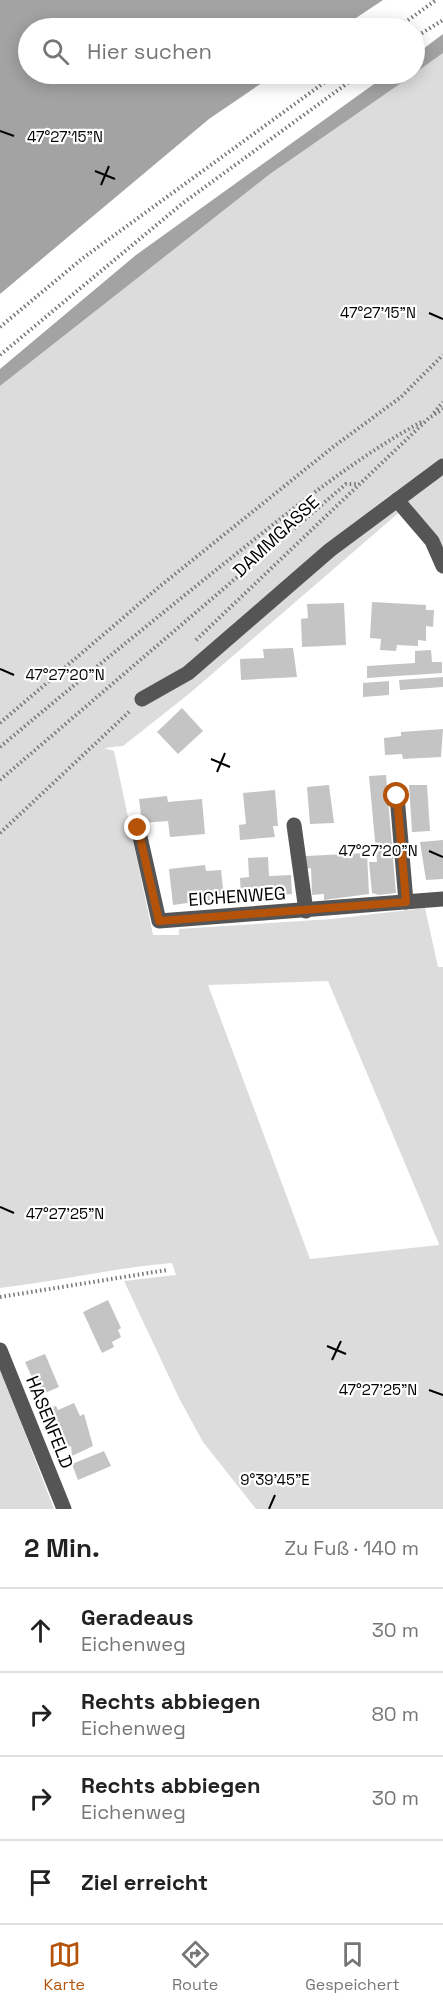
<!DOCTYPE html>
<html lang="de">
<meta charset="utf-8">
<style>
:root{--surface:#fff;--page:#f2f2f2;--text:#222;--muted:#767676;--line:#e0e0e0;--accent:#b45309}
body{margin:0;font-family:"Space Grotesk",sans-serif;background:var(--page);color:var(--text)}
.stop{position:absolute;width:18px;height:18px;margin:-14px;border:4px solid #b45309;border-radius:50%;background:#fff}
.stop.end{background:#b45309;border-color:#fff;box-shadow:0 2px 6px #0008}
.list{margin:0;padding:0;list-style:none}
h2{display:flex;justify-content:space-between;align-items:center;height:78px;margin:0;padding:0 24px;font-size:26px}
h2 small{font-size:20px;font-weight:400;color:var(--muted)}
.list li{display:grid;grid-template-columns:39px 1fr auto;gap:18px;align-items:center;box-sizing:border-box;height:84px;padding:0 24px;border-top:2px solid var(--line)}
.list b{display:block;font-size:22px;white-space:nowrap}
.list p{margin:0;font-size:20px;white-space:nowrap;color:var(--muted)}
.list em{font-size:20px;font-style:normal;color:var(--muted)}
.icon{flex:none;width:33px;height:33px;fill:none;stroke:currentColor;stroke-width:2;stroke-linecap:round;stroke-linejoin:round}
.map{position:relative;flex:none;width:443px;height:1509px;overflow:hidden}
.search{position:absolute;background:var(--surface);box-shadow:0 3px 15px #0003;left:18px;right:18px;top:18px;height:66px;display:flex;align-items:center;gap:15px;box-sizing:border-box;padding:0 21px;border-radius:33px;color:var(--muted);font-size:22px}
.sheet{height:414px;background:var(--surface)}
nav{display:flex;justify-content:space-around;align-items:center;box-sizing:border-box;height:84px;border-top:2px solid var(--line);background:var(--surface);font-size:16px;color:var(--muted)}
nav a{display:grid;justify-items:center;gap:3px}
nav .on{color:var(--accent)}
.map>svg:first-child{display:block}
.green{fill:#dcdcdc;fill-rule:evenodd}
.water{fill:#a3a3a3}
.building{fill:#c4c4c4}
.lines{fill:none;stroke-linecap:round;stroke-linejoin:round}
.path{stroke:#777;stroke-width:4;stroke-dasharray:1.5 3;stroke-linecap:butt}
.minor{stroke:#555;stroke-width:15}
.route{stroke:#b45309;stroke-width:8}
.ticks{fill:none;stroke:#000;stroke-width:2}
.labels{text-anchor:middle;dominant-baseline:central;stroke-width:4.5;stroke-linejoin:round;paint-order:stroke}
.street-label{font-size:18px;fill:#000;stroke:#fff}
.ticks-label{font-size:15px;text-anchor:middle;fill:#000;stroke:#fff;stroke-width:4.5;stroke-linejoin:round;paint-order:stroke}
</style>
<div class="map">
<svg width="443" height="1509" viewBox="0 0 443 1509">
<rect width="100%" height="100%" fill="#fff"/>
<g class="green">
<path d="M443,53V556L410,503L190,693L123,746L104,748L114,751L153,935H179V929L332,919L425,908L438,967H443V1509H256L203,1442L180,1400L124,1281L176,1275L172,1263C114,1268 58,1281 0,1288V386L270,174ZM328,981L439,1244V1245L310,1259L208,985Z"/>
<path d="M0,1368L54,1509H0Z"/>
</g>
<g class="water">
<path d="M0,0H383L341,28H28V74H275L209,119L0,294Z"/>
<path d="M443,34V53L415,73V55Z"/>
<path d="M388,74H414L270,174L0,386V369L136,255Z"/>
</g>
<g class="building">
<path d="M372,602L426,605V610H434L433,627L426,626V641L418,640V646L397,645L396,651L380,650L381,639L370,638Z"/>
<path d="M344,603L346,645L302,647L301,619L308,618L307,604Z"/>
<path d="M293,648L297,677L241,680L240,659L264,658L263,649Z"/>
<path d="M431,650L432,662H442V673L367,678V666L415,663V651Z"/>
<path d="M443,677V687L400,690L399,680Z"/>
<path d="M389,681V695L363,697V683Z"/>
<path d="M182,708L203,731L178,754L157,732Z"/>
<path d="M443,729L441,757L403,759L402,754L385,755L384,738L401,736V732Z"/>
<path d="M386,775L396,893L379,895L372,893L369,862H377L369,776Z"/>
<path d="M329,785L334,823L310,824L307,787Z"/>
<path d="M409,785H427L430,831L412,832Z"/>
<path d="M275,790L278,826H273L275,837L240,840L239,825L246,824L243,793Z"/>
<path d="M167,796L168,802L202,799L205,834L170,837L168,821L142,823L139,799Z"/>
<path d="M443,840V879L426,880L420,842Z"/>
<path d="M367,853L369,894L324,900V894L312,895L311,868L306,869V856Z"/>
<path d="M268,857L269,876L291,875L292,894L241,897L240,878L249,877L248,858Z"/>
<path d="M205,865L206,871L221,870L224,898L173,905L169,869Z"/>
<path d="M108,1300L121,1328L118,1330L121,1337L112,1342L114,1347L102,1353L83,1312Z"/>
<path d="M45,1354L59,1387L40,1395L25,1362Z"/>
<path d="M74,1403L80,1416L84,1414L93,1446L72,1456L71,1446L64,1449L47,1409L56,1406L58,1410Z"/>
<path d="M104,1451L111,1466L78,1480L72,1464Z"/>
</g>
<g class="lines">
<g class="path">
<path d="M397,28L436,0"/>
<path d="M414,38L443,20"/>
<path d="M0,327L83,258L336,74"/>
<path d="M0,355L183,203L360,74"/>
<path d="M434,413L443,402"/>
<path d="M196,640L429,418L443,409"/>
<path d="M0,723L159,587L333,447L401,397L443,355"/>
<path d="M0,747C75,684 150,623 226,562C289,512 353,459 423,421"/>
<path d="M0,780L346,484H359"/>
<path d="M0,833L130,711"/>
<path d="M0,1297L167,1270"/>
</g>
<g class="minor">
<path d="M397,500L432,541L443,566"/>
<path d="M142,699L188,673L330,550L443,466"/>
<path d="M397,796L406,902"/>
<path d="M294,825L306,911"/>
<path d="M138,828L159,921L443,899"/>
<path d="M0,1350L64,1509"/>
</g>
</g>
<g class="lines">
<path class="route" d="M138,828L159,921L406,902L397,796"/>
</g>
<path class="ticks" d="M0,131L14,136M95,171L115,179M101,185L109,166M429,313L443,319M0,669L14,675M211,759L230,767M217,772L225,753M429,851L443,857M0,1207L14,1213M327,1346L346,1354M332,1360L341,1341M429,1390L443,1395M269,1509L275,1495"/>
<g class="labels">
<g class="street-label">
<text transform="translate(276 536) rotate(-43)">DAMMGASSE</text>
<text transform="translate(237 896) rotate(-4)">EICHENWEG</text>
<text transform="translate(50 1422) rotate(68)">HASENFELD</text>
</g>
</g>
<g class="ticks-label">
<text x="65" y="142">47°27'15"N</text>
<text x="378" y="318">47°27'15"N</text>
<text x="65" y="680">47°27'20"N</text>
<text x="378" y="856">47°27'20"N</text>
<text x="65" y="1219">47°27'25"N</text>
<text x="378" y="1395">47°27'25"N</text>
<text x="275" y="1485">9°39'45"E</text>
</g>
</svg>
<div class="stop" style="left:397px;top:796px"></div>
<div class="stop end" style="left:138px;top:828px"></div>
<div class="search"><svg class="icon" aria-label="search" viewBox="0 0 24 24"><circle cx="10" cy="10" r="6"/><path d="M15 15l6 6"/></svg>Hier suchen</div>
</div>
<section class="sheet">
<h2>2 Min.<small>Zu Fuß · 140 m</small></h2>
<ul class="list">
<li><svg class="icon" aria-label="ahead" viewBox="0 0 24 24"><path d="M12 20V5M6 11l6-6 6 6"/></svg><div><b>Geradeaus</b><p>Eichenweg</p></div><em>30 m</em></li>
<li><svg class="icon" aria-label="right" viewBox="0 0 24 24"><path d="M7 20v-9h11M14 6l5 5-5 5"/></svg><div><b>Rechts abbiegen</b><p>Eichenweg</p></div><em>80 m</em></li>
<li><svg class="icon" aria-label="right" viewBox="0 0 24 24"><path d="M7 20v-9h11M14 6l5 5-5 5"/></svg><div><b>Rechts abbiegen</b><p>Eichenweg</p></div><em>30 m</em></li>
<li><svg class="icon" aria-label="arrive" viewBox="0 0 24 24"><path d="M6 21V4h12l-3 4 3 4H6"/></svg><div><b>Ziel erreicht</b></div></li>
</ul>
</section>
<nav>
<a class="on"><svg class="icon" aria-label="map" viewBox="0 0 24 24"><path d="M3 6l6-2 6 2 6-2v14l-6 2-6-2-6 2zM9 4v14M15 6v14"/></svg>Karte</a>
<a><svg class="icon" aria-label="directions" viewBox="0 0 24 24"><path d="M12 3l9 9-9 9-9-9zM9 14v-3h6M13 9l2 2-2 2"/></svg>Route</a>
<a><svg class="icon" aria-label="saved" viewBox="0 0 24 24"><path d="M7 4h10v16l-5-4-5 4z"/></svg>Gespeichert</a>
</nav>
